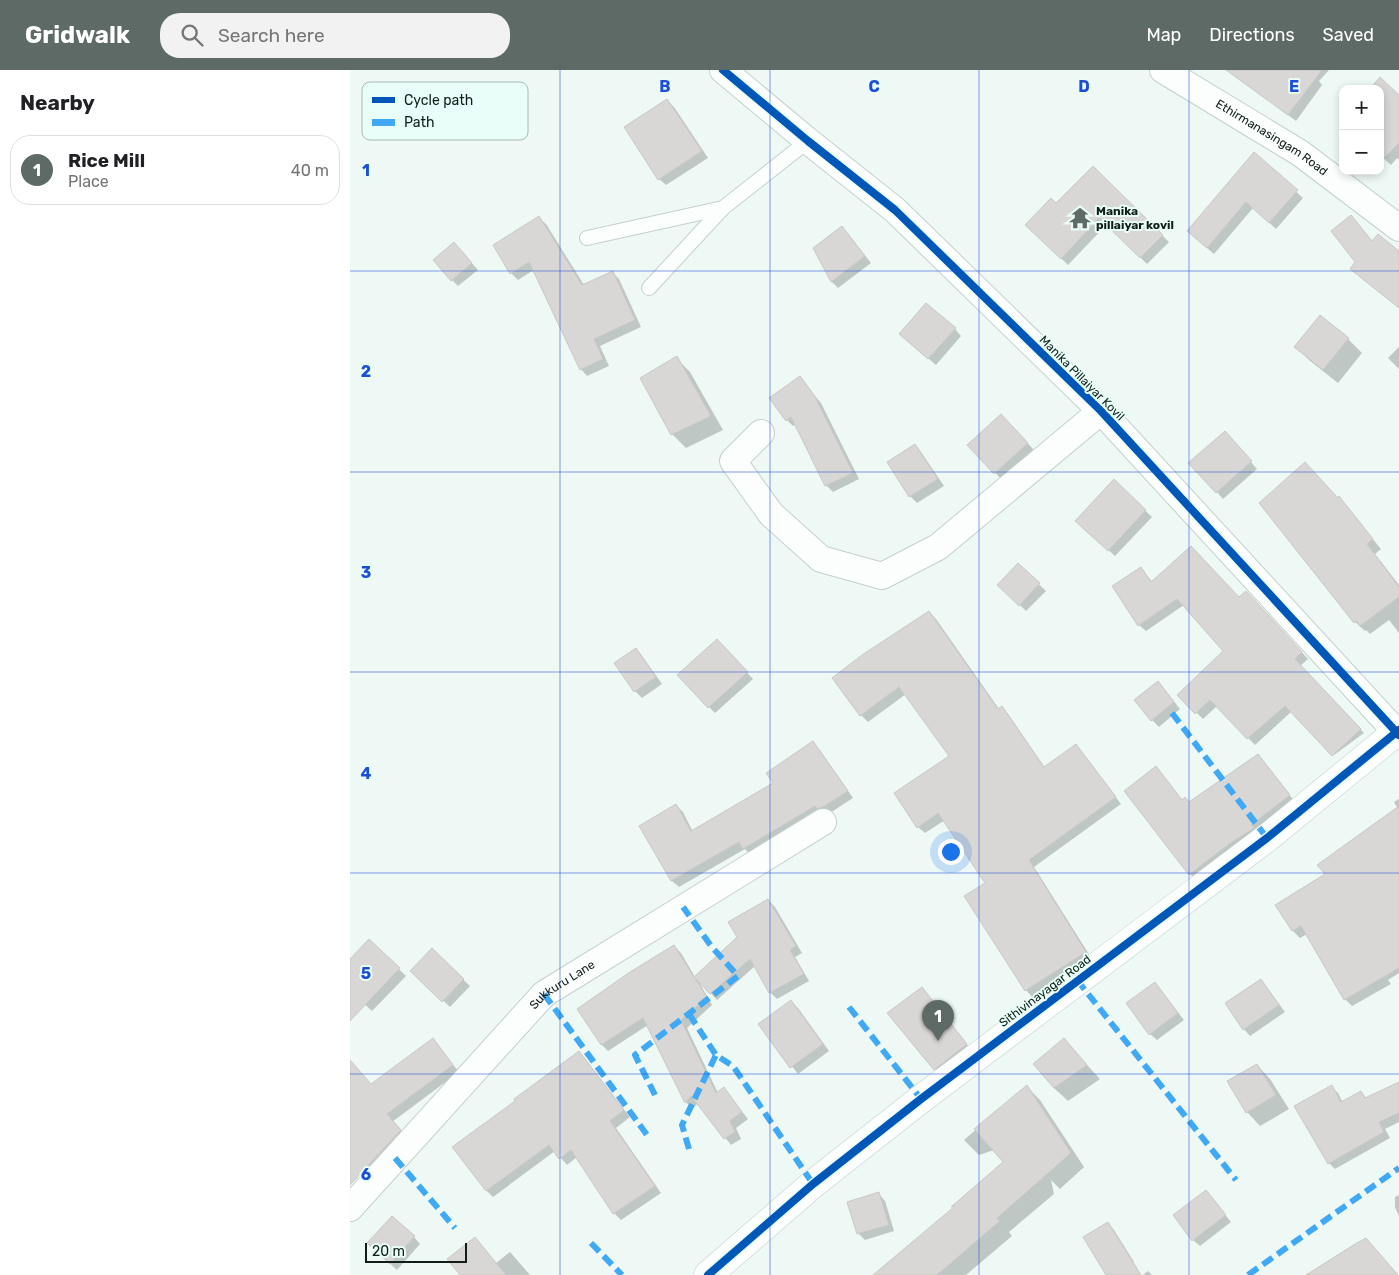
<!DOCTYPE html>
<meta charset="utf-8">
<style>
:root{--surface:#fff;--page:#f2f2f2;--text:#202124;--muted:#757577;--line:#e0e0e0;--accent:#5e6a66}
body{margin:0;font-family:Rubik,sans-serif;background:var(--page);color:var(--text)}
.controls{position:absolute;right:15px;top:15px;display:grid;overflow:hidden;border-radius:10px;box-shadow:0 2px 8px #0003}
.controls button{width:45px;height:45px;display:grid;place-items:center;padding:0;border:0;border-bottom:1px solid var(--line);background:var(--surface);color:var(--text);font:25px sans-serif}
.scale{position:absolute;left:15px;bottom:12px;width:102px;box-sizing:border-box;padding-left:5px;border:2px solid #101d19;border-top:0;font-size:14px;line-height:18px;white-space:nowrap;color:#101d19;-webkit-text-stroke:4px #e9fef8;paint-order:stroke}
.you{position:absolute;left:600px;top:781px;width:18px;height:18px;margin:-12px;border:4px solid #fff;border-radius:50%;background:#1a73e8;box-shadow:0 0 0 8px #1a73e833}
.badge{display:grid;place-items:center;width:32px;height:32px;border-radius:50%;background:var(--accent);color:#fff;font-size:16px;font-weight:700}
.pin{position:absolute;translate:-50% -41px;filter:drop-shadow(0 1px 2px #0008)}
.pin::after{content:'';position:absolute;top:26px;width:18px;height:15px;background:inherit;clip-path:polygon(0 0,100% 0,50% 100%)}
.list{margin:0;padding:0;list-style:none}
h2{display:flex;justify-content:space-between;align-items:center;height:65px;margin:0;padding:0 20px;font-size:21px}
h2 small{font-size:16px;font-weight:400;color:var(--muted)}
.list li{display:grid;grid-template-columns:32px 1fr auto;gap:15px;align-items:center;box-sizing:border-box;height:70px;margin:0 10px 10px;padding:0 10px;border:1px solid var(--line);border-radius:20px}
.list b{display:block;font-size:19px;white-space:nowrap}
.list p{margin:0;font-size:16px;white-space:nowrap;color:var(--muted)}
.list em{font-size:16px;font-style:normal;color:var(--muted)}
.icon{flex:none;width:28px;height:28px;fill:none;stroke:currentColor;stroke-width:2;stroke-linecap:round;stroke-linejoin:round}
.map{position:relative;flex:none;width:1049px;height:1205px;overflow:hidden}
header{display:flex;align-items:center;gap:30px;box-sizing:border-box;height:70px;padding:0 25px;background:var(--accent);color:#fff}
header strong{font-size:24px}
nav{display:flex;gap:28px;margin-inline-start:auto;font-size:18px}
.search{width:350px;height:45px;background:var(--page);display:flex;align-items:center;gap:12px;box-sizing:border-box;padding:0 18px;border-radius:20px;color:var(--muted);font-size:19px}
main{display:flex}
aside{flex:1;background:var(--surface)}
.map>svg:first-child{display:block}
.shadow{fill:#0003}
.building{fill:#d9d7d5;stroke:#c9c8c5}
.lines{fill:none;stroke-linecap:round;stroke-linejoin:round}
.lane-casing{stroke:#c5d0cd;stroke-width:16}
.street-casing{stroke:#c5d0cd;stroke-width:28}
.secondary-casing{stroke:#c5d0cd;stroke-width:29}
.lane{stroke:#fcfefe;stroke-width:14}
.street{stroke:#fcfefe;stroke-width:26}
.secondary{stroke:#fcfefe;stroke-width:28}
.quiet{stroke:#3fa9f5;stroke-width:6;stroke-dasharray:12 6;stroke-linecap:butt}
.cycleway-casing{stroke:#e9fef8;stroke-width:11}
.cycleway{stroke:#0057b8;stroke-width:8}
.grid{fill:none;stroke:#1d4ed8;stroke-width:1;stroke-opacity:0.55}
.labels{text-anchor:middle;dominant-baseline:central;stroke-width:4;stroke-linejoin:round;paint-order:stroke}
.street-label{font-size:12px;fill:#101d19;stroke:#e9fef8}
.poi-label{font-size:12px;font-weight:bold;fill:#101d19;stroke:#e9fef8;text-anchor:start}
.key{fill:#e9fef8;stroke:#a8bab5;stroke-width:1}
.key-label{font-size:14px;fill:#101d19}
.grid-label{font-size:16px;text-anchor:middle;font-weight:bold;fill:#1d4ed8;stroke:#e9fef8;stroke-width:4;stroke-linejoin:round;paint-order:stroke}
</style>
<header>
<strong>Gridwalk</strong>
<div class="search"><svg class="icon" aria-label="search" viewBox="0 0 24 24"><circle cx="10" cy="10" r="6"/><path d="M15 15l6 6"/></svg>Search here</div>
<nav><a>Map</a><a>Directions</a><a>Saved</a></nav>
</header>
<main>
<aside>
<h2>Nearby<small></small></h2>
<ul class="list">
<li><span class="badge">1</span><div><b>Rice Mill</b><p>Place</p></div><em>40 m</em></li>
</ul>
</aside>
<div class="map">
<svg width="1049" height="1205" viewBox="0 0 1049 1205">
<rect width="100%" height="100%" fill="#eef9f6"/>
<g class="shadow">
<path d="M878,0H979L969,11L972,15L946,51Z"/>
<path d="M1030,9L1049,27V90L1047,88L1041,95L1030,85Z"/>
<path d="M317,31L324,37L358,88L316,115L309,109Z"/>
<path d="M904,84L953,128L926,159L903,138L864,184L845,168Z"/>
<path d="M743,98L819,172L797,194L757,154L718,195L677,155L706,135Z"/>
<path d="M189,148L196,154L234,215L262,202L269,209L291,257L250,276L259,296L237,306L231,299L184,200L168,210L161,203Z"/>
<path d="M498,164L521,193L488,218L482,212L465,178Z"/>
<path d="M111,181L128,200L108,216L102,210Z"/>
<path d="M605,259L611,266L586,295L557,270Z"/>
<path d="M998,269L1012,283L988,313L959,290L946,276Z"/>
<path d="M1049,277V299L1038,288Z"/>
<path d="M326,288L340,302L373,360L336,378L322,364Z"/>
<path d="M449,308L471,333L509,409L483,422L476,415L446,354L443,356L437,350Z"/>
<path d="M658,352L684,380L652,410L619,375Z"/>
<path d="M881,369L907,399L873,429L867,422Z"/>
<path d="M565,375L571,382L594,416L567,433L560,426L538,392Z"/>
<path d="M764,411L802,447L765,486L734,458Z"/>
<path d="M989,428L1031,479L1025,484L1049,515V563L1039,550L1020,564L1016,560L1015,561L1005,552L911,433Z"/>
<path d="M668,495L696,521L676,541L649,515Z"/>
<path d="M791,498L803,513L890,529H903L958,589L950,596L1014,663L984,685L942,641L905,675L867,636L853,649L829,625L875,581L834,535L796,561L789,555Z"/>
<path d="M579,542L586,549L649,639L652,638L658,644L695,698L726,676L771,734L684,797L742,889L682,927L676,920L637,813L595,750L575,763L568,757L601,686L556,624L518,652L511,645Z"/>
<path d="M367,571L403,609L365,643L359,637Z"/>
<path d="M286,579L292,586L312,614L292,628L285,621L265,593Z"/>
<path d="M814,619L830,639L809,657L802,650Z"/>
<path d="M463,673L469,679L503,728L480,743L401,785L395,779L329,817L322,811L291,757L326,735L333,742L343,762L425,713Z"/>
<path d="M914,692L945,732L846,811L840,804L812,705L833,731L839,733Z"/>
<path d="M1049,729V903L1038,910L1041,914L1002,936L995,929L957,864L950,868L943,861L927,836L976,805L1048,739L1044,732Z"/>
<path d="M418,830L425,837L452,883L445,887L459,911L427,929L420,922L405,896L367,930L350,912H349L362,935L337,958L368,1023L374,1019L398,1049L386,1058L391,1069L381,1075L348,1033L342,1039L336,1032L298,955L258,981L252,975L229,940L324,876L331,883L345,907L388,867Z"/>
<path d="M19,871L56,906L22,941L0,921V890Z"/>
<path d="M82,880L120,916L100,937L62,901Z"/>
<path d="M911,910L935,942L900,966L894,959Z"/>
<path d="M805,913L834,950L807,970L800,964Z"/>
<path d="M572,919L623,982L592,1005L585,999Z"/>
<path d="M441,932L448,938L479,981L448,1004L410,955Z"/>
<path d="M714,970L750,1009L718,1031L704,1018Z"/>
<path d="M89,977L109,1002L42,1052L56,1066L18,1109L0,1090V991L21,1015Z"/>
<path d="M228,982L280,1047L266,1058L311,1123L271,1150L264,1143L227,1087L217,1095L205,1081L143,1127L136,1120L167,1031Z"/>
<path d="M907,995L920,1009L939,1039L910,1056L897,1042Z"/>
<path d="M1049,1013V1052L1035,1059L1040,1068L985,1099L979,1093L981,1017L988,1023L993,1033L1011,1022L1017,1029Z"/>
<path d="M676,1016L690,1030L734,1097L710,1119L701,1110L704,1124L659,1162L662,1166L616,1205H529L604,1138L603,1137L655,1092L644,1080L629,1085L614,1070Z"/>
<path d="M856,1121L881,1152L850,1176L843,1170Z"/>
<path d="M529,1124L535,1131L544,1161L515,1170L508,1163Z"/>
<path d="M1049,1125V1146L1045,1137V1127Z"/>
<path d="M758,1153L764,1160L784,1192L764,1205H760Z"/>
<path d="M64,1167L70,1174L47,1200L25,1180Z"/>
<path d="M160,1182L180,1205H112L146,1193Z"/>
<path d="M798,1201L802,1205H793Z"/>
</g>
<g class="building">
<path d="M876,0H972L938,45Z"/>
<path d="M1030,7L1049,25V73L1033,89L1030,86V19H1020Z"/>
<path d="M317,29L352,81L308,110L274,57Z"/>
<path d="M904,82L948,120L919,153L896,132L857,178L837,161Z"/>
<path d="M743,96L813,165L790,188L749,148L711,189L675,155L701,128L706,133Z"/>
<path d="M1001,145L1022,171L1028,164L1049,181V238L1000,199L1005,192L981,161Z"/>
<path d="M189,146L232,215L263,201L285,250L244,269L253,289L230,300L179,192L160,204L143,175Z"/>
<path d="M492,156L515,186L481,212L463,178Z"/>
<path d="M104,172L122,193L101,211L83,190Z"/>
<path d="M576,233L606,258L578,289L549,264Z"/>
<path d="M970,245L999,268L973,300L944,277Z"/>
<path d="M327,286L361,346L321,365L290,308Z"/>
<path d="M450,306L464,325L503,403L475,416L441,347L436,351L419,328Z"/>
<path d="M651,344L678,373L644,404L617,375Z"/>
<path d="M875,361L902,391L866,423L838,393Z"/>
<path d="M565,374L588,409L559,427L537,392Z"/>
<path d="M955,392L988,428L989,426L1023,469L1017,474L1049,517V527L1010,556L1006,551L1004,553L909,433Z"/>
<path d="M764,409L796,440L758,481L725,451Z"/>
<path d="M841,476L889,527L896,521L952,582L945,589L1011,659L982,686L935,636L897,669L860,630L845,644L827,625L873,581L827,529L788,556L762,516L791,497L801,512Z"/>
<path d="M668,493L690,513L669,536L647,515Z"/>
<path d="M579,541L648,639L652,636L694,697L726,674L766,727L679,790L736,882L675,921L614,826L635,813L588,743L567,758L544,723L599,686L549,617L510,646L482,608L512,585Z"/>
<path d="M367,569L398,602L358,638L327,605Z"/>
<path d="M286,578L306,607L284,622L264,593Z"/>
<path d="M808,611L824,632L801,651L784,630Z"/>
<path d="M463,671L498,721L473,737L467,739L465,736L393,779L389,772L321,811L289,756L326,734L341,761L423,713L416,703Z"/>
<path d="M908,684L940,725L901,755L904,758L879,774L839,805L774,721L806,696L832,730L835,727L839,732Z"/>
<path d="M1049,736V898L994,930L951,856L942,861L925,835L975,804L967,795Z"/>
<path d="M418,829L446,876L440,880L454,904L419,923L400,889L360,924L345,908L357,927L331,950L366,1023L374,1017L392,1042L380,1051L385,1062L374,1069L341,1026L335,1033L293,948L251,975L227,939L280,902L324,875L344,907L387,867L378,852Z"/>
<path d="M19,869L50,898L0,951V889Z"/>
<path d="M82,878L114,909L92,932L60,901Z"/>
<path d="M911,909L929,935L893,960L875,933Z"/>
<path d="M805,912L828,943L799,965L776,933Z"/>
<path d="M572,917L617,974L584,1000L537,943Z"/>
<path d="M441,930L473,974L440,998L408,954Z"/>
<path d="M83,968L103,995L37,1044L51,1060L0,1115V990L21,1014Z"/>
<path d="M714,968L737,995L704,1018L683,994Z"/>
<path d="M229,981L274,1040L260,1051L305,1116L263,1144L221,1080L209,1089L199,1075L136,1121L102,1077L165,1031L164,1029Z"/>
<path d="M907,994L926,1025L896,1043L877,1011Z"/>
<path d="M1049,1012V1043L1029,1052L1034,1062L978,1094L944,1036L982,1015L991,1032L1011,1021L1015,1028Z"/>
<path d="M677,1015L721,1083L647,1148L650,1151L587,1205H523L605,1136L601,1137L653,1092L624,1059Z"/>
<path d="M856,1120L876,1145L842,1171L823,1145Z"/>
<path d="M529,1122L539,1155L507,1164L497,1132Z"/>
<path d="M42,1146L65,1166L40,1194L17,1173Z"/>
<path d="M758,1152L791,1205H756L733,1167Z"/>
<path d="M125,1167L156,1205H110L97,1189Z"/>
<path d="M1016,1168L1048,1205H956L1005,1174Z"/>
</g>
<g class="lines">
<g class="lane-casing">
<g id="lane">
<path d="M237,168L373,138"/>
<path d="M299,218L373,138L458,71"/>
</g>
</g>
<g class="street-casing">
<g id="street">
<path d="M373,0L458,71L545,140L751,341L1049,665"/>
<path id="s1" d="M813,0L950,83L1049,158"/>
<path d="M411,363L383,391L421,444L471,489L532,506L588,477L751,341"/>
<path id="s2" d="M0,1138L194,924L473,752"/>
</g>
</g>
<g class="secondary-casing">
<path id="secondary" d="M358,1205L463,1114L571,1029L917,768L1049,660"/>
</g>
<use href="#lane" class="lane"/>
<use href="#street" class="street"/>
<use href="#secondary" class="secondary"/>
<g class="quiet">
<path d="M822,643L917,768"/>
<path d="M727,910L886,1110"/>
<path d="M194,924L300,1069"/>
<path d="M499,937L571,1029"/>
<path d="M339,944L366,985L383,996L463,1114"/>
<path d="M305,1025L285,985L388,906L361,876L333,837"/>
<path d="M339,1079L332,1055L366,985"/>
<path d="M45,1088L105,1158"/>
<path d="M241,1173L272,1205"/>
<path d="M898,1205L1049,1098"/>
</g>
<g class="cycleway-casing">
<g id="cycleway">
<path d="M373,0L458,71L545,140L751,341L1049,665"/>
<path d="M358,1205L463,1114L571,1029L917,768L1049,660"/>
</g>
</g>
<use href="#cycleway" class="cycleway"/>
</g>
<path class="grid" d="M210,0V1205M420,0V1205M629,0V1205M839,0V1205M0,201H1049M0,402H1049M0,602H1049M0,803H1049M0,1004H1049"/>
<defs>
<g id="temple-bare" transform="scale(1.725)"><path d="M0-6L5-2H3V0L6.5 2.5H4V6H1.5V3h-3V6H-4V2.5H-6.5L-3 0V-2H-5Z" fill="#5e6a66" stroke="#e9fef8" stroke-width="2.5" paint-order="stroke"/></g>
</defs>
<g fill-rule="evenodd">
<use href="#temple-bare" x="730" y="148"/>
</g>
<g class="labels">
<g class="street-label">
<text stroke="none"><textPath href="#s1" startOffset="128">Ethirmanasingam Road</textPath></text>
<text transform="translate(732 308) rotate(45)">Manika Pillaiyar Kovil</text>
<text stroke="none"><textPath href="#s2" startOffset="309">Sukkuru Lane</textPath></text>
<text transform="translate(695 921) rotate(-37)">Sithivinayagar Road</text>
</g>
<g class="poi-label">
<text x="746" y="141">Manika<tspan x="746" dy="14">pillaiyar kovil</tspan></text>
</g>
</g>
<rect x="12" y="12" width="166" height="58" rx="8" class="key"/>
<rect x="22" y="27" width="23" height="6" fill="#0057b8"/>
<rect x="22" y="49" width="23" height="7" fill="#3fa9f5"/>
<g class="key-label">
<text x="54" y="35">Cycle path</text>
<text x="54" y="57">Path</text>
</g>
<g class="grid-label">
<text x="315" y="22">B</text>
<text x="524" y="22">C</text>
<text x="734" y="22">D</text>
<text x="944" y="22">E</text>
<text x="16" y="106">1</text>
<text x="16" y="307">2</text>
<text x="16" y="508">3</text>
<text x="16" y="709">4</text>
<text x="16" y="909">5</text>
<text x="16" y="1110">6</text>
</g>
</svg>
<div class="controls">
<button>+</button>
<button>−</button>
</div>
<div class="scale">20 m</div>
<div class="you"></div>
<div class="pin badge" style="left:588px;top:971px">1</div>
</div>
</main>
